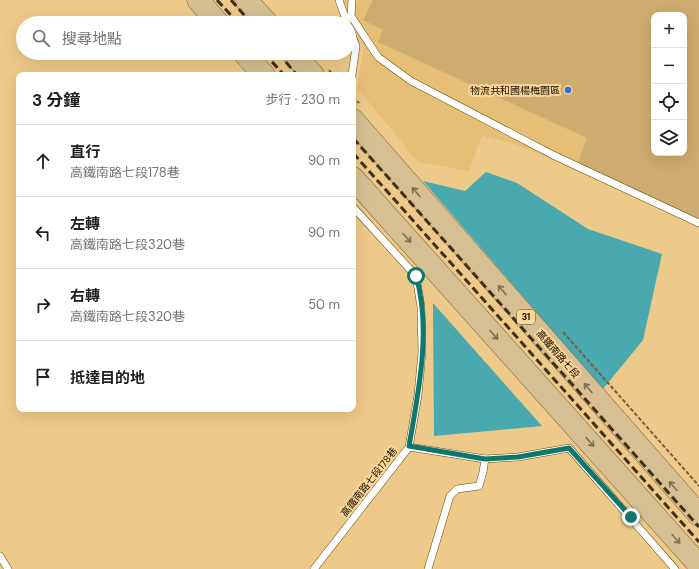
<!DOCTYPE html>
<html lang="zh-TW">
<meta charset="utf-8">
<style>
:root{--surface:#fff;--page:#f6f6f6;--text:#202124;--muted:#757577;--line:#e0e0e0}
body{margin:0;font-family:"DM Sans","Noto Sans TC",sans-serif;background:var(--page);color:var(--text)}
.controls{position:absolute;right:12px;top:12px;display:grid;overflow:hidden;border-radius:8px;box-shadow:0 4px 16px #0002}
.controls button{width:36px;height:36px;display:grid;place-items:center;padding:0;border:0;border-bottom:1px solid var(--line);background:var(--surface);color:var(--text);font:20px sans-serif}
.stop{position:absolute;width:12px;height:12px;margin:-9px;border:3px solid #0f766e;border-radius:50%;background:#fff}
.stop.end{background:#0f766e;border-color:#fff;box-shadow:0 1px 4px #0008}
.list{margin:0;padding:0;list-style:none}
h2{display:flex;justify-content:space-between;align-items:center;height:52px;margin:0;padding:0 16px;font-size:17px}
h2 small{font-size:13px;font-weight:400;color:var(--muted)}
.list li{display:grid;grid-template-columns:26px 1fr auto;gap:12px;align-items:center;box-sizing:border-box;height:72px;padding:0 16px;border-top:1px solid var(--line)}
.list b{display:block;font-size:15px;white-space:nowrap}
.list p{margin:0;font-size:13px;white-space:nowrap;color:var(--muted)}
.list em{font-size:13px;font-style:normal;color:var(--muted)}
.icon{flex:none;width:22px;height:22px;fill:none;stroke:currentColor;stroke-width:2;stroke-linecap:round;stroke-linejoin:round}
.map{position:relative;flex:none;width:699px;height:569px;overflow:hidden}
.search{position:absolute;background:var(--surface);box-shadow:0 4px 16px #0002;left:16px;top:16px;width:340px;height:44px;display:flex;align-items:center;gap:10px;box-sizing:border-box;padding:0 14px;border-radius:22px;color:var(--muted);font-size:15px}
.panel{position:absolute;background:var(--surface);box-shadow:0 4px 16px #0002;left:16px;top:72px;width:340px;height:340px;border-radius:8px}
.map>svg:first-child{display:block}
.built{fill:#e6bf77;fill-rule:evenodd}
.water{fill:#4aa8af}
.building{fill:#ceac6f;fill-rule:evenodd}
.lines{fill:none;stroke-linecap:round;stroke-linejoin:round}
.lane-casing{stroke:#6a4b00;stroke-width:8}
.primary-casing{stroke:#816431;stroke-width:23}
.path{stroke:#78613e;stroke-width:2;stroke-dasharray:4 2;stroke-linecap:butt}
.lane{stroke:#fff;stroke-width:7}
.primary{stroke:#d6bf93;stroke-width:22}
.rail{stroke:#41301b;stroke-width:3;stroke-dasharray:8 4;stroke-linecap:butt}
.oneway{stroke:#806e51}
.route{stroke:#0f766e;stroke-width:5}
.poi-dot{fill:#316bd9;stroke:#fbd797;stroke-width:1.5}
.labels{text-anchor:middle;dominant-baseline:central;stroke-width:4;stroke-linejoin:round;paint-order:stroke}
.shield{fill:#fbd797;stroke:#5b482d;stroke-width:1}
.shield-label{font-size:9px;font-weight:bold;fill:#160a00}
.poi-label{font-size:10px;fill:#160a00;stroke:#fbd797;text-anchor:end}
.street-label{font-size:10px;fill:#160a00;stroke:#fbd797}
</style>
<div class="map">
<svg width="699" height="569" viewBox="0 0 699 569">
<rect width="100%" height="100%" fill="#eeca8a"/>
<path class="built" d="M344,0H699V225L518,145L482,136L469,171L418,162L357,88L364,46ZM654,15H684V153H654Z"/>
<g class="water">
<path d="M486,172L517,183L588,229L662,254L643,340L603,389L423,181L465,191Z"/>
<path d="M433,303L542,426L434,436Z"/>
</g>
<path class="building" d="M373,0H699V218L578,163L587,138L378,42L383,30L363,20ZM654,15H684V153H654Z"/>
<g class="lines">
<g class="lane-casing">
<g id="lane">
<path d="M339,0L347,23"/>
<path d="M352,0L351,16L378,57L411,81L553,155L699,223"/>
<path d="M349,27L356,46L352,75"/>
<path d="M409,447L485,459L518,457L569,448L675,569"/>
<path d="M0,556L8,569"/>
<path d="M314,569L409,447L418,395L422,352L421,307L416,276L353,207"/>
<path d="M428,569L450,496L457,489L479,486L483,472L485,459"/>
</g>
</g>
<g class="primary-casing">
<g id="primary">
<path d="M198,0L218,23"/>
<path d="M246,0L267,23"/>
<path d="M244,53L264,75"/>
<path d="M293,53L313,75"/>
<path d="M353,120L699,515"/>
<path d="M353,178L699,565"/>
</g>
</g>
<g class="path">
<path d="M284,19L287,23"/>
<path d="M329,70L333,75"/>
<path d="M353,97L359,103"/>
<path d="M563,332L699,486"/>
</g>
<use href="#lane" class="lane"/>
<use href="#primary" class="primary"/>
<g class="rail">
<path d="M217,0L238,23"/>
<path d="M231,0L251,23"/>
<path d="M264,53L284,75"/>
<path d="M278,53L297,75"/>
<path d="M353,138L699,527"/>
<path d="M353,153L699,542"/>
</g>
</g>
<defs><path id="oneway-shaft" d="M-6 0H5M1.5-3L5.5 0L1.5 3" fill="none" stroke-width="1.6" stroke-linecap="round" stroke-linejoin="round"/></defs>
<g class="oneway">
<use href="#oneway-shaft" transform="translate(416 192) rotate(-131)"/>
<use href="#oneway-shaft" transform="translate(407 238) rotate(48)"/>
<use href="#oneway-shaft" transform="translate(502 290) rotate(-131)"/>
<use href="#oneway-shaft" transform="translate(494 335) rotate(48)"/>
<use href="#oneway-shaft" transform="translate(588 388) rotate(-131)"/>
<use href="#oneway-shaft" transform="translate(590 442) rotate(48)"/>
<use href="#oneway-shaft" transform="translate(673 486) rotate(-131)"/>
<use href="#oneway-shaft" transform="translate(676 539) rotate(48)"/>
</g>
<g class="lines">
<path class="route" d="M416,276C432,329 418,394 409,446L485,459L518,457L569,448L631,517"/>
</g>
<circle class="poi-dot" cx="568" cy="90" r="4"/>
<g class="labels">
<rect class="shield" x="517" y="310" width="18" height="14" rx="3"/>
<g class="shield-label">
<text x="526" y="317">31</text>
</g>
<g class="poi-label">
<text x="560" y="90">物流共和國楊梅園區</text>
</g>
<g class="street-label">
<text transform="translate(558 354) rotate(49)">高鐵南路七段</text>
<text transform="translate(369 482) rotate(-52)">高鐵南路七段178巷</text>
</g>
</g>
</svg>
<div class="controls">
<button>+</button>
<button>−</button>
<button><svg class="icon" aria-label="locate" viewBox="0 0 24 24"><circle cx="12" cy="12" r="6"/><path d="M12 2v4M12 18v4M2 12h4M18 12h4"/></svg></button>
<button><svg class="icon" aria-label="layers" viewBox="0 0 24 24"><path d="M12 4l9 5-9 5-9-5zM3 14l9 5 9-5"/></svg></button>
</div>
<div class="stop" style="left:416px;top:276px"></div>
<div class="stop end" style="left:631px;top:517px"></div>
<div class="search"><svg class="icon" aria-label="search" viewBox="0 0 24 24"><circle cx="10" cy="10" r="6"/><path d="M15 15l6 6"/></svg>搜尋地點</div>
<section class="panel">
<h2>3 分鐘<small>步行 · 230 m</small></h2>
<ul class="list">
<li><svg class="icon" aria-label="ahead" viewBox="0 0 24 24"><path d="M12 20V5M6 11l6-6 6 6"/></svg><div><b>直行</b><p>高鐵南路七段178巷</p></div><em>90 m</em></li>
<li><svg class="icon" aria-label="left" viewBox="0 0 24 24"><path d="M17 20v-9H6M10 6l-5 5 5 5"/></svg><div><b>左轉</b><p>高鐵南路七段320巷</p></div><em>90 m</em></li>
<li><svg class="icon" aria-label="right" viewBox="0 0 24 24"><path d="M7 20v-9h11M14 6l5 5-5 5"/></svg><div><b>右轉</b><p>高鐵南路七段320巷</p></div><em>50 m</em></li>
<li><svg class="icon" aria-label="arrive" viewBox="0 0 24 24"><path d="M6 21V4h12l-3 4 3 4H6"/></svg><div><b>抵達目的地</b></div></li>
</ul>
</section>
</div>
